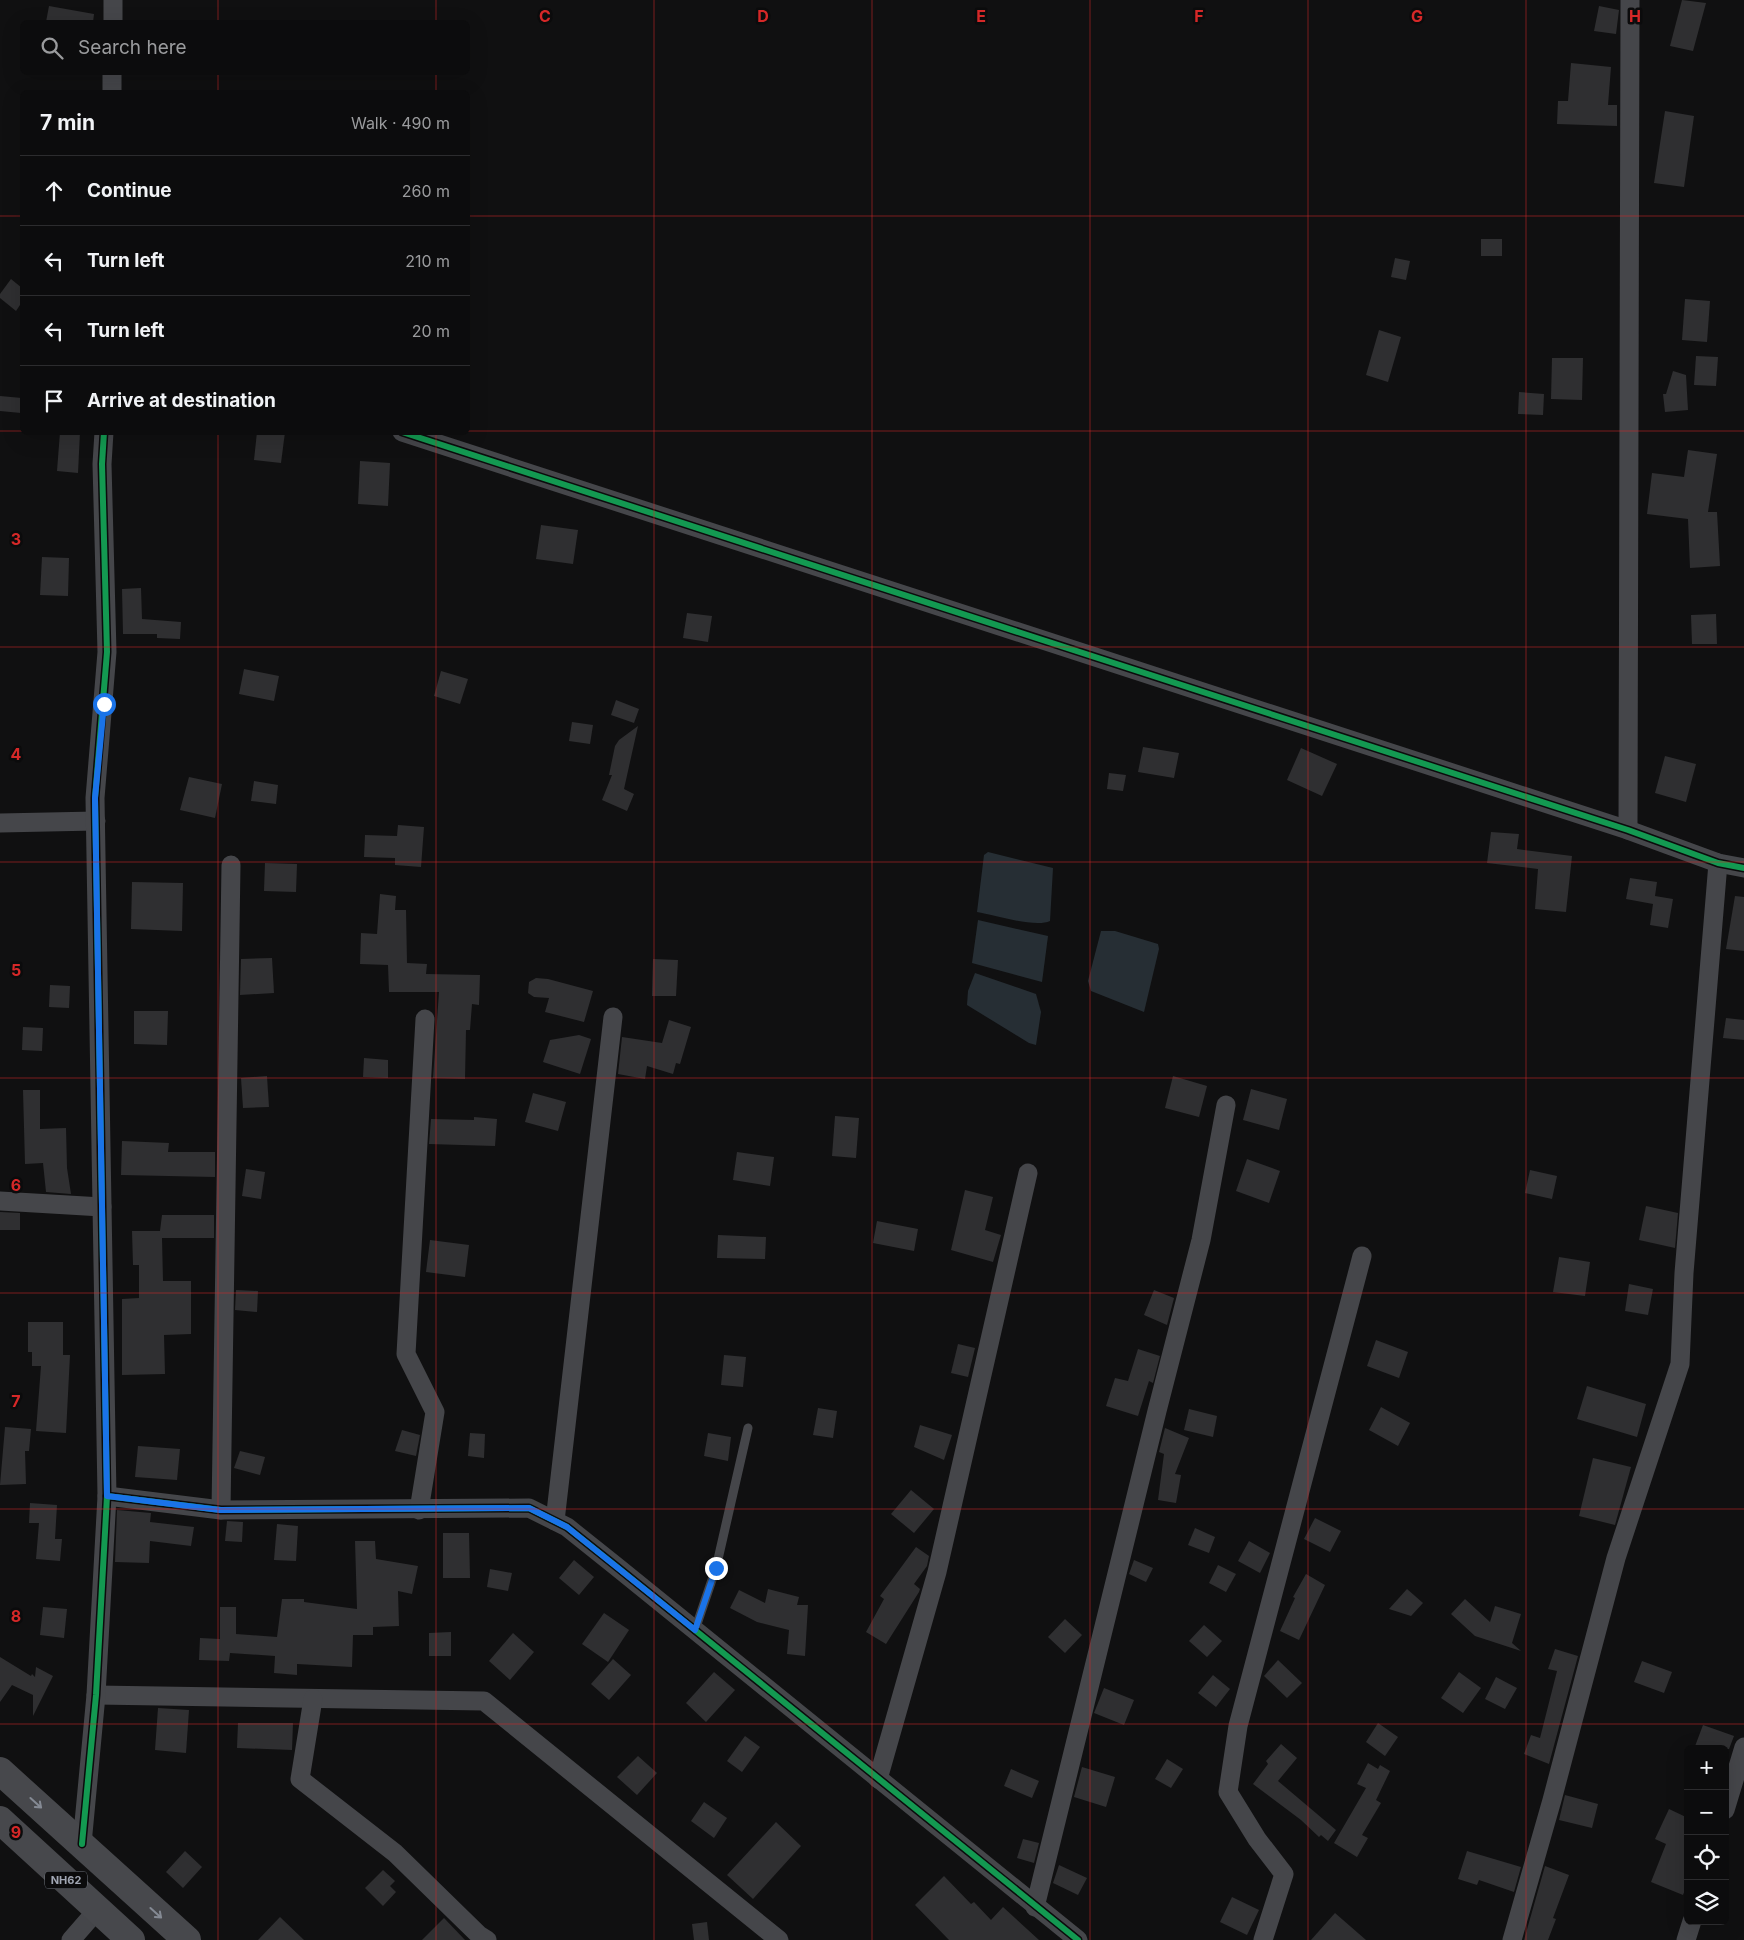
<!DOCTYPE html>
<meta charset="utf-8">
<style>
:root{--surface:#0c0c0d;--page:#1a1a1b;--text:#f1f3f6;--muted:#9a9b9d;--line:#2c2c2e}
body{margin:0;font-family:Inter,sans-serif;background:var(--page);color:var(--text)}
.controls{position:absolute;right:15px;bottom:15px;display:grid;overflow:hidden;border-radius:8px;box-shadow:0 5px 20px #0002}
.controls button{width:45px;height:45px;display:grid;place-items:center;padding:0;border:0;border-bottom:1px solid var(--line);background:var(--surface);color:var(--text);font:25px sans-serif}
.stop{position:absolute;width:15px;height:15px;margin:-11px;border:4px solid #1a73e8;border-radius:50%;background:#fff}
.stop.end{background:#1a73e8;border-color:#fff;box-shadow:0 1px 5px #0008}
.list{margin:0;padding:0;list-style:none}
h2{display:flex;justify-content:space-between;align-items:center;height:65px;margin:0;padding:0 20px;font-size:21px}
h2 small{font-size:16px;font-weight:400;color:var(--muted)}
.list li{display:grid;grid-template-columns:32px 1fr auto;gap:15px;align-items:center;box-sizing:border-box;height:70px;padding:0 20px;border-top:1px solid var(--line)}
.list b{display:block;font-size:19px;white-space:nowrap}
.list em{font-size:16px;font-style:normal;color:var(--muted)}
.icon{flex:none;width:28px;height:28px;fill:none;stroke:currentColor;stroke-width:2;stroke-linecap:round;stroke-linejoin:round}
.map{position:relative;flex:none;width:1744px;height:1940px;overflow:hidden}
.search{position:absolute;background:var(--surface);box-shadow:0 5px 20px #0002;left:20px;top:20px;width:450px;height:55px;display:flex;align-items:center;gap:12px;box-sizing:border-box;padding:0 18px;border-radius:8px;color:var(--muted);font-size:19px}
.panel{position:absolute;background:var(--surface);box-shadow:0 5px 20px #0002;left:20px;top:90px;width:450px;height:345px;border-radius:8px}
.map>svg:first-child{display:block}
.water{fill:#262e34}
.building{fill:#2f2f31}
.lines{fill:none;stroke-linecap:round;stroke-linejoin:round}
.lane{stroke:#45464a;stroke-width:9}
.street{stroke:#45464a;stroke-width:19}
.primary{stroke:#47484c;stroke-width:28}
.cycleway-casing{stroke:#0b0b0c;stroke-width:9}
.cycleway{stroke:#139951;stroke-width:6}
.oneway{stroke:#858a94}
.route{stroke:#1a73e8;stroke-width:6}
.grid{fill:none;stroke:#d62828;stroke-width:1;stroke-opacity:0.55}
.labels{text-anchor:middle;dominant-baseline:central;stroke-width:5;stroke-linejoin:round;paint-order:stroke}
.shield{fill:#0b0b0c;stroke:#737881;stroke-width:1}
.shield-label{font-size:11px;font-weight:bold;fill:#a0a6b3}
.grid-label{font-size:16px;text-anchor:middle;font-weight:bold;fill:#d62828;stroke:#0b0b0c;stroke-width:5;stroke-linejoin:round;paint-order:stroke}
</style>
<div class="map">
<svg width="1744" height="1940" viewBox="0 0 1744 1940">
<rect width="100%" height="100%" fill="#101011"/>
<g class="water">
<path d="M988,852L1053,868L1050,921C1035,928 995,915 977,912L984,855Z"/>
<path d="M978,920L1048,936L1042,982L972,963Z"/>
<path d="M1101,931H1115L1158,944L1159,949L1144,1012L1091,991L1088,981Z"/>
<path d="M975,973L1036,994L1041,1012L1036,1045L1029,1043L967,1005L968,991Z"/>
</g>
<g class="building">
<path d="M1682,0L1706,3L1693,51L1670,46Z"/>
<path d="M49,6L94,14L93,22H46Z"/>
<path d="M1599,6L1619,10L1616,34L1594,31Z"/>
<path d="M1571,63L1611,67L1608,105H1617V126L1557,124L1558,101H1568Z"/>
<path d="M1665,111L1694,116L1684,187L1654,183Z"/>
<rect x="1481" y="239" width="21" height="17"/>
<path d="M1395,258L1410,261L1406,280L1391,277Z"/>
<path d="M11,279L22,288V302L16,311L0,298V294Z"/>
<path d="M1685,299L1710,301L1707,342L1682,340Z"/>
<path d="M1379,330L1401,337L1388,382L1366,375Z"/>
<path d="M1696,356L1718,357L1716,386L1694,385Z"/>
<path d="M1552,358H1583L1582,400L1551,399Z"/>
<path d="M1673,371L1686,375L1688,410L1665,412L1663,394H1666Z"/>
<path d="M1519,392L1544,394L1543,415L1518,414Z"/>
<path d="M0,396L22,398L21,413L0,411Z"/>
<path d="M60,432H80L78,473L57,471Z"/>
<path d="M257,432H285L281,463L254,460Z"/>
<path d="M1688,450L1717,454L1708,512H1717L1720,566L1690,568L1688,519L1647,514L1652,473L1684,477Z"/>
<path d="M360,461L390,463L388,506L358,504Z"/>
<path d="M541,525L578,530L573,564L536,559Z"/>
<path d="M42,557L69,558L68,596L40,595Z"/>
<path d="M141,588L142,619L181,622L180,639L157,638V634H123L122,589Z"/>
<path d="M687,613L712,616L708,642L683,638Z"/>
<path d="M1716,614L1717,644H1692L1691,615Z"/>
<path d="M244,669L279,676L274,701L239,694Z"/>
<path d="M441,671L468,679L460,704L434,696Z"/>
<path d="M616,700L639,709L634,723L611,715Z"/>
<path d="M572,722L593,725L590,744L569,741Z"/>
<path d="M638,726L624,789L634,794L627,811L602,800L612,775H609L615,746L619,740Z"/>
<path d="M1143,747L1179,753L1174,778L1138,772Z"/>
<path d="M1301,748L1337,764L1322,796L1287,780Z"/>
<path d="M1665,756L1696,764L1686,802L1655,793Z"/>
<path d="M1109,773L1126,775L1123,791L1107,789Z"/>
<path d="M189,777L222,784L215,818L180,810Z"/>
<path d="M254,781L278,785L276,804L251,801Z"/>
<path d="M398,825L424,827L421,867L395,865V858L364,857L365,835L397,836Z"/>
<path d="M1491,832L1519,834L1517,849L1572,856L1566,912L1535,909L1538,869L1487,863Z"/>
<path d="M265,863L297,864L296,892L264,891Z"/>
<path d="M1630,878L1657,882L1655,896L1673,899L1668,928L1650,925L1653,904L1626,899Z"/>
<path d="M132,882L183,883L182,931L131,929Z"/>
<path d="M380,894L396,896L395,910H406L407,963L427,964L426,974L480,975L479,1005L472,1004L470,1030H466L465,1079L433,1078L439,992H389L388,965L360,964L361,933L377,934Z"/>
<path d="M1735,896L1744,897V951L1726,949Z"/>
<path d="M272,958L274,993L240,995L241,959Z"/>
<path d="M653,959L678,960L676,996H652Z"/>
<path d="M536,978L548,979L593,991L584,1022L545,1012L549,998L534,997L528,993L529,982Z"/>
<path d="M50,985L70,986L69,1008L49,1007Z"/>
<path d="M134,1011H168L167,1045L134,1044Z"/>
<path d="M1726,1018L1744,1020V1040L1723,1038Z"/>
<path d="M669,1020L691,1027L680,1064L676,1063L673,1074L647,1066L645,1079L618,1074L622,1037L662,1043Z"/>
<path d="M23,1027L43,1028L42,1051L22,1050Z"/>
<path d="M579,1035L591,1039L580,1074L543,1062L550,1040Z"/>
<path d="M364,1058L388,1060V1078L363,1077Z"/>
<path d="M267,1076L269,1107L243,1108L241,1078Z"/>
<path d="M1173,1076L1207,1086L1199,1117L1165,1108Z"/>
<path d="M1251,1089L1287,1099L1279,1130L1243,1120Z"/>
<path d="M23,1090H40V1129L66,1128L67,1168L71,1194L46,1192L43,1163L25,1164Z"/>
<path d="M533,1093L566,1102L558,1131L525,1122Z"/>
<path d="M835,1116L859,1118L856,1158L832,1156Z"/>
<path d="M474,1117L497,1119L495,1146L429,1144L431,1119L474,1120Z"/>
<path d="M122,1141L169,1143L168,1152H215V1177L121,1175Z"/>
<path d="M737,1152L774,1157L770,1186L733,1180Z"/>
<path d="M1247,1159L1280,1171L1269,1203L1236,1191Z"/>
<path d="M246,1169L265,1172L261,1199L242,1196Z"/>
<path d="M1530,1170L1557,1176L1552,1199L1525,1193Z"/>
<path d="M965,1190L993,1197L985,1230L1001,1235L993,1262L951,1250Z"/>
<path d="M1646,1206L1678,1213L1675,1248L1639,1240Z"/>
<path d="M0,1212L20,1213V1230H0Z"/>
<path d="M162,1215H214V1238H162L163,1281H191V1334L164,1335L165,1374L122,1375V1299L139,1298V1265H133L132,1231H160Z"/>
<path d="M877,1221L918,1229L914,1251L873,1243Z"/>
<path d="M718,1235L766,1237L765,1259L717,1258Z"/>
<path d="M430,1240L469,1245L465,1277L426,1272Z"/>
<path d="M1559,1257L1590,1262L1585,1296L1553,1292Z"/>
<path d="M1629,1284L1653,1289L1648,1315L1625,1311Z"/>
<path d="M236,1290L258,1291L257,1312L235,1310Z"/>
<path d="M1154,1290L1174,1298L1167,1325L1144,1315Z"/>
<path d="M28,1322H63V1355H70L66,1433L36,1431L41,1366H32V1352H28Z"/>
<path d="M1376,1340L1408,1352L1399,1378L1367,1366Z"/>
<path d="M958,1344L975,1348L968,1377L951,1373Z"/>
<path d="M1138,1349L1160,1356L1153,1383L1149,1381L1138,1416L1106,1406L1115,1378L1128,1381Z"/>
<path d="M724,1355L746,1357L743,1387L721,1385Z"/>
<path d="M1587,1386L1646,1404L1637,1437L1577,1419Z"/>
<path d="M1381,1407L1410,1423L1398,1446L1369,1430Z"/>
<path d="M818,1408L837,1411L833,1438L813,1435Z"/>
<path d="M1189,1409L1217,1416L1213,1437L1184,1430Z"/>
<path d="M920,1425L952,1435L944,1460L914,1447Z"/>
<path d="M5,1427L31,1429L29,1451H25L26,1484L0,1485Z"/>
<path d="M1165,1428L1189,1438L1175,1474L1181,1475L1176,1503L1158,1500L1164,1454L1159,1452Z"/>
<path d="M402,1430L420,1435L416,1456L395,1451Z"/>
<path d="M470,1433L485,1434L484,1458L468,1456Z"/>
<path d="M708,1433L731,1437L728,1461L704,1456Z"/>
<path d="M138,1446L180,1449L177,1480L135,1477Z"/>
<path d="M240,1451L265,1457L260,1475L234,1468Z"/>
<path d="M1593,1458L1631,1467L1615,1525L1579,1516Z"/>
<path d="M911,1490L934,1509L914,1533L891,1514Z"/>
<path d="M30,1503L57,1505L55,1539H62L60,1561L36,1559L39,1523H29Z"/>
<path d="M117,1510L151,1513L150,1522L194,1527L191,1546L150,1541L149,1563L115,1562Z"/>
<path d="M1315,1518L1341,1531L1330,1552L1304,1539Z"/>
<path d="M227,1521L243,1522L242,1542L225,1541Z"/>
<path d="M277,1524L298,1526L296,1561L274,1560Z"/>
<path d="M1195,1528L1215,1537L1209,1553L1188,1545Z"/>
<path d="M443,1533H469L470,1578H443Z"/>
<path d="M355,1541H375L376,1559L418,1566L412,1594L398,1591L399,1626L373,1627V1635H353L352,1667L297,1664V1675L274,1673L275,1656L230,1653L229,1661L199,1660L200,1638L220,1639V1607H236V1634L277,1637L282,1599H304V1602L357,1609Z"/>
<path d="M1249,1541L1270,1553L1260,1573L1238,1561Z"/>
<path d="M916,1547L929,1556L927,1566L914,1584L920,1589L919,1592L886,1644L866,1632L884,1599L880,1596Z"/>
<path d="M574,1560L594,1577L579,1595L559,1578Z"/>
<path d="M1134,1560L1153,1568L1146,1582L1129,1574Z"/>
<path d="M1218,1565L1236,1574L1226,1592L1209,1583Z"/>
<path d="M490,1569L512,1573L508,1591L487,1587Z"/>
<path d="M1306,1574L1325,1585L1299,1640L1280,1631L1295,1598L1293,1597Z"/>
<path d="M768,1589L799,1597L797,1605H808L805,1656L787,1654L789,1630L757,1622L730,1608L739,1590L765,1603Z"/>
<path d="M1407,1589L1423,1603L1411,1616L1389,1609Z"/>
<path d="M1465,1599L1490,1622L1495,1606L1521,1614L1512,1643L1521,1651L1475,1636L1451,1614Z"/>
<path d="M43,1607L67,1609L64,1638L40,1635Z"/>
<path d="M604,1613L629,1630L608,1662L582,1644Z"/>
<path d="M1065,1619L1082,1635L1065,1653L1048,1637Z"/>
<path d="M1204,1625L1222,1641L1207,1657L1189,1641Z"/>
<path d="M451,1632V1656H429V1633Z"/>
<path d="M513,1633L534,1652L510,1680L489,1661Z"/>
<path d="M1555,1649L1578,1656L1549,1764L1524,1754L1531,1735L1540,1738L1557,1671L1548,1669Z"/>
<path d="M0,1657L31,1676L32,1674L35,1677L36,1667L53,1676L33,1716V1695L12,1685L0,1702Z"/>
<path d="M613,1659L631,1675L609,1700L591,1684Z"/>
<path d="M1278,1660L1302,1683L1287,1698L1264,1676Z"/>
<path d="M1642,1661L1672,1672L1664,1693L1634,1682Z"/>
<path d="M714,1672L735,1690L706,1722L686,1703Z"/>
<path d="M1459,1672L1481,1688L1463,1713L1441,1698Z"/>
<path d="M1213,1675L1230,1689L1216,1707L1198,1693Z"/>
<path d="M1496,1677L1517,1688L1505,1709L1485,1699Z"/>
<path d="M1104,1688L1134,1700L1124,1725L1094,1713Z"/>
<path d="M158,1708L189,1710L186,1753L155,1750Z"/>
<path d="M238,1723H293L292,1750L237,1748Z"/>
<path d="M1378,1723L1398,1737L1385,1756L1366,1742Z"/>
<path d="M1703,1725L1734,1736L1729,1749H1694Z"/>
<path d="M745,1736L760,1747L742,1772L727,1761Z"/>
<path d="M1281,1744L1297,1758L1278,1781L1336,1830L1328,1841L1321,1835L1319,1837L1301,1820L1253,1784L1268,1764L1266,1761Z"/>
<path d="M638,1756L657,1773L637,1795L617,1777Z"/>
<path d="M1167,1759L1183,1769L1171,1788L1155,1779Z"/>
<path d="M1368,1763L1378,1769L1380,1765L1390,1771L1376,1800L1381,1803L1362,1835L1368,1838L1357,1857L1334,1843L1366,1788L1357,1784Z"/>
<path d="M1082,1767L1115,1777L1106,1807L1074,1797Z"/>
<path d="M1011,1769L1039,1781L1032,1798L1004,1786Z"/>
<path d="M1565,1795L1598,1804L1592,1828L1559,1820Z"/>
<path d="M704,1802L727,1818L714,1838L691,1821Z"/>
<path d="M1669,1809L1688,1818V1882L1683,1895L1651,1882L1666,1844L1655,1839Z"/>
<path d="M776,1822L801,1846L753,1899L727,1875Z"/>
<path d="M1023,1839L1039,1843L1034,1863L1017,1858Z"/>
<path d="M185,1851L202,1867L183,1888L166,1872Z"/>
<path d="M1467,1851L1521,1867L1514,1892L1479,1880L1477,1885L1458,1879Z"/>
<path d="M1059,1865L1087,1878L1078,1895L1053,1883Z"/>
<path d="M1545,1866L1569,1875L1553,1918L1556,1919L1548,1940H1524Z"/>
<path d="M383,1870L395,1881L390,1886L396,1892L383,1906L365,1888Z"/>
<path d="M944,1876L971,1904L974,1902L991,1920L1003,1907L1039,1940H949L915,1905Z"/>
<path d="M1232,1897L1259,1910L1247,1935L1220,1922Z"/>
<path d="M1335,1913L1366,1940H1311Z"/>
<path d="M280,1917L304,1940H258Z"/>
<path d="M444,1918L465,1940H422Z"/>
<path d="M707,1922L709,1940H694L692,1924Z"/>
</g>
<g class="lines">
<path class="lane" d="M695,1630L716,1568L748,1428"/>
<g class="street">
<path d="M113,22V0"/>
<path d="M112,92V72"/>
<path d="M402,432L1628,830L1718,863L1744,868"/>
<path d="M0,823L96,821"/>
<path d="M1628,830L1630,0"/>
<path d="M0,1201L102,1207"/>
<path d="M107,1496L221,1510L529,1508L567,1527L617,1567L1078,1940"/>
<path d="M221,1510L231,865"/>
<path d="M419,1510L435,1412L406,1354L425,1019"/>
<path d="M555,1521L613,1017"/>
<path d="M96,1695L484,1701L779,1940"/>
<path d="M313,1699L300,1779L395,1853L479,1935L487,1940"/>
<path d="M878,1779L937,1572L1028,1173"/>
<path d="M1725,1810L1744,1747"/>
<path d="M82,1844L96,1695L107,1496L95,798L107,652L102,464L104,432"/>
<path d="M1035,1907L1157,1411L1201,1240L1226,1105"/>
<path d="M71,1940L98,1909"/>
<path d="M1263,1940L1284,1874L1257,1839L1228,1792L1238,1726L1362,1256"/>
<path d="M1512,1940L1552,1800L1616,1558L1680,1364L1684,1273L1718,863"/>
<path d="M1686,1940L1692,1921"/>
</g>
<g class="primary">
<path d="M0,1771L187,1940"/>
<path d="M0,1820L131,1940"/>
</g>
<g class="cycleway-casing">
<g id="cycleway">
<path d="M402,432L1628,830L1718,863L1744,868"/>
<path d="M107,1496L221,1510L529,1508L567,1527L617,1567L1078,1940"/>
<path d="M82,1844L96,1695L107,1496L95,798L107,652L102,464L104,432"/>
</g>
</g>
<use href="#cycleway" class="cycleway"/>
</g>
<defs><path id="oneway-shaft" d="M-6 0H5M1.5-3L5.5 0L1.5 3" fill="none" stroke-width="1.6" stroke-linecap="round" stroke-linejoin="round" transform="scale(1.25)"/></defs>
<g class="oneway">
<use href="#oneway-shaft" transform="translate(36 1803) rotate(42)"/>
<use href="#oneway-shaft" transform="translate(156 1913) rotate(42)"/>
</g>
<g class="lines">
<path class="route" d="M104,704L95,798L107,1496L220,1510L529,1508L567,1527L695,1630L716,1568"/>
</g>
<path class="grid" d="M218,0V22M436,0V22M654,0V1940M872,0V1940M1090,0V1940M1308,0V1940M1526,0V1940M218,72V92M436,72V92M0,216H22M468,216H1744M0,431H22M468,431H1744M218,432V1940M436,432V1940M0,647H1744M0,862H1744M0,1078H1744M0,1293H1744M0,1509H1744M0,1724H1744"/>
<g class="labels">
<rect class="shield" x="45" y="1871.5" width="42" height="17" rx="4"/>
<g class="shield-label">
<text x="66" y="1880">NH62</text>
</g>
</g>
<g class="grid-label">
<text x="545" y="22">C</text>
<text x="763" y="22">D</text>
<text x="981" y="22">E</text>
<text x="1199" y="22">F</text>
<text x="1417" y="22">G</text>
<text x="1635" y="22">H</text>
<text x="16" y="545">3</text>
<text x="16" y="760">4</text>
<text x="16" y="976">5</text>
<text x="16" y="1191">6</text>
<text x="16" y="1407">7</text>
<text x="16" y="1622">8</text>
<text x="16" y="1838">9</text>
</g>
</svg>
<div class="controls">
<button>+</button>
<button>−</button>
<button><svg class="icon" aria-label="locate" viewBox="0 0 24 24"><circle cx="12" cy="12" r="6"/><path d="M12 2v4M12 18v4M2 12h4M18 12h4"/></svg></button>
<button><svg class="icon" aria-label="layers" viewBox="0 0 24 24"><path d="M12 4l9 5-9 5-9-5zM3 14l9 5 9-5"/></svg></button>
</div>
<div class="stop" style="left:104px;top:704px"></div>
<div class="stop end" style="left:716px;top:1568px"></div>
<div class="search"><svg class="icon" aria-label="search" viewBox="0 0 24 24"><circle cx="10" cy="10" r="6"/><path d="M15 15l6 6"/></svg>Search here</div>
<section class="panel">
<h2>7 min<small>Walk · 490 m</small></h2>
<ul class="list">
<li><svg class="icon" aria-label="ahead" viewBox="0 0 24 24"><path d="M12 20V5M6 11l6-6 6 6"/></svg><div><b>Continue</b></div><em>260 m</em></li>
<li><svg class="icon" aria-label="left" viewBox="0 0 24 24"><path d="M17 20v-9H6M10 6l-5 5 5 5"/></svg><div><b>Turn left</b></div><em>210 m</em></li>
<li><svg class="icon" aria-label="left" viewBox="0 0 24 24"><path d="M17 20v-9H6M10 6l-5 5 5 5"/></svg><div><b>Turn left</b></div><em>20 m</em></li>
<li><svg class="icon" aria-label="arrive" viewBox="0 0 24 24"><path d="M6 21V4h12l-3 4 3 4H6"/></svg><div><b>Arrive at destination</b></div></li>
</ul>
</section>
</div>
